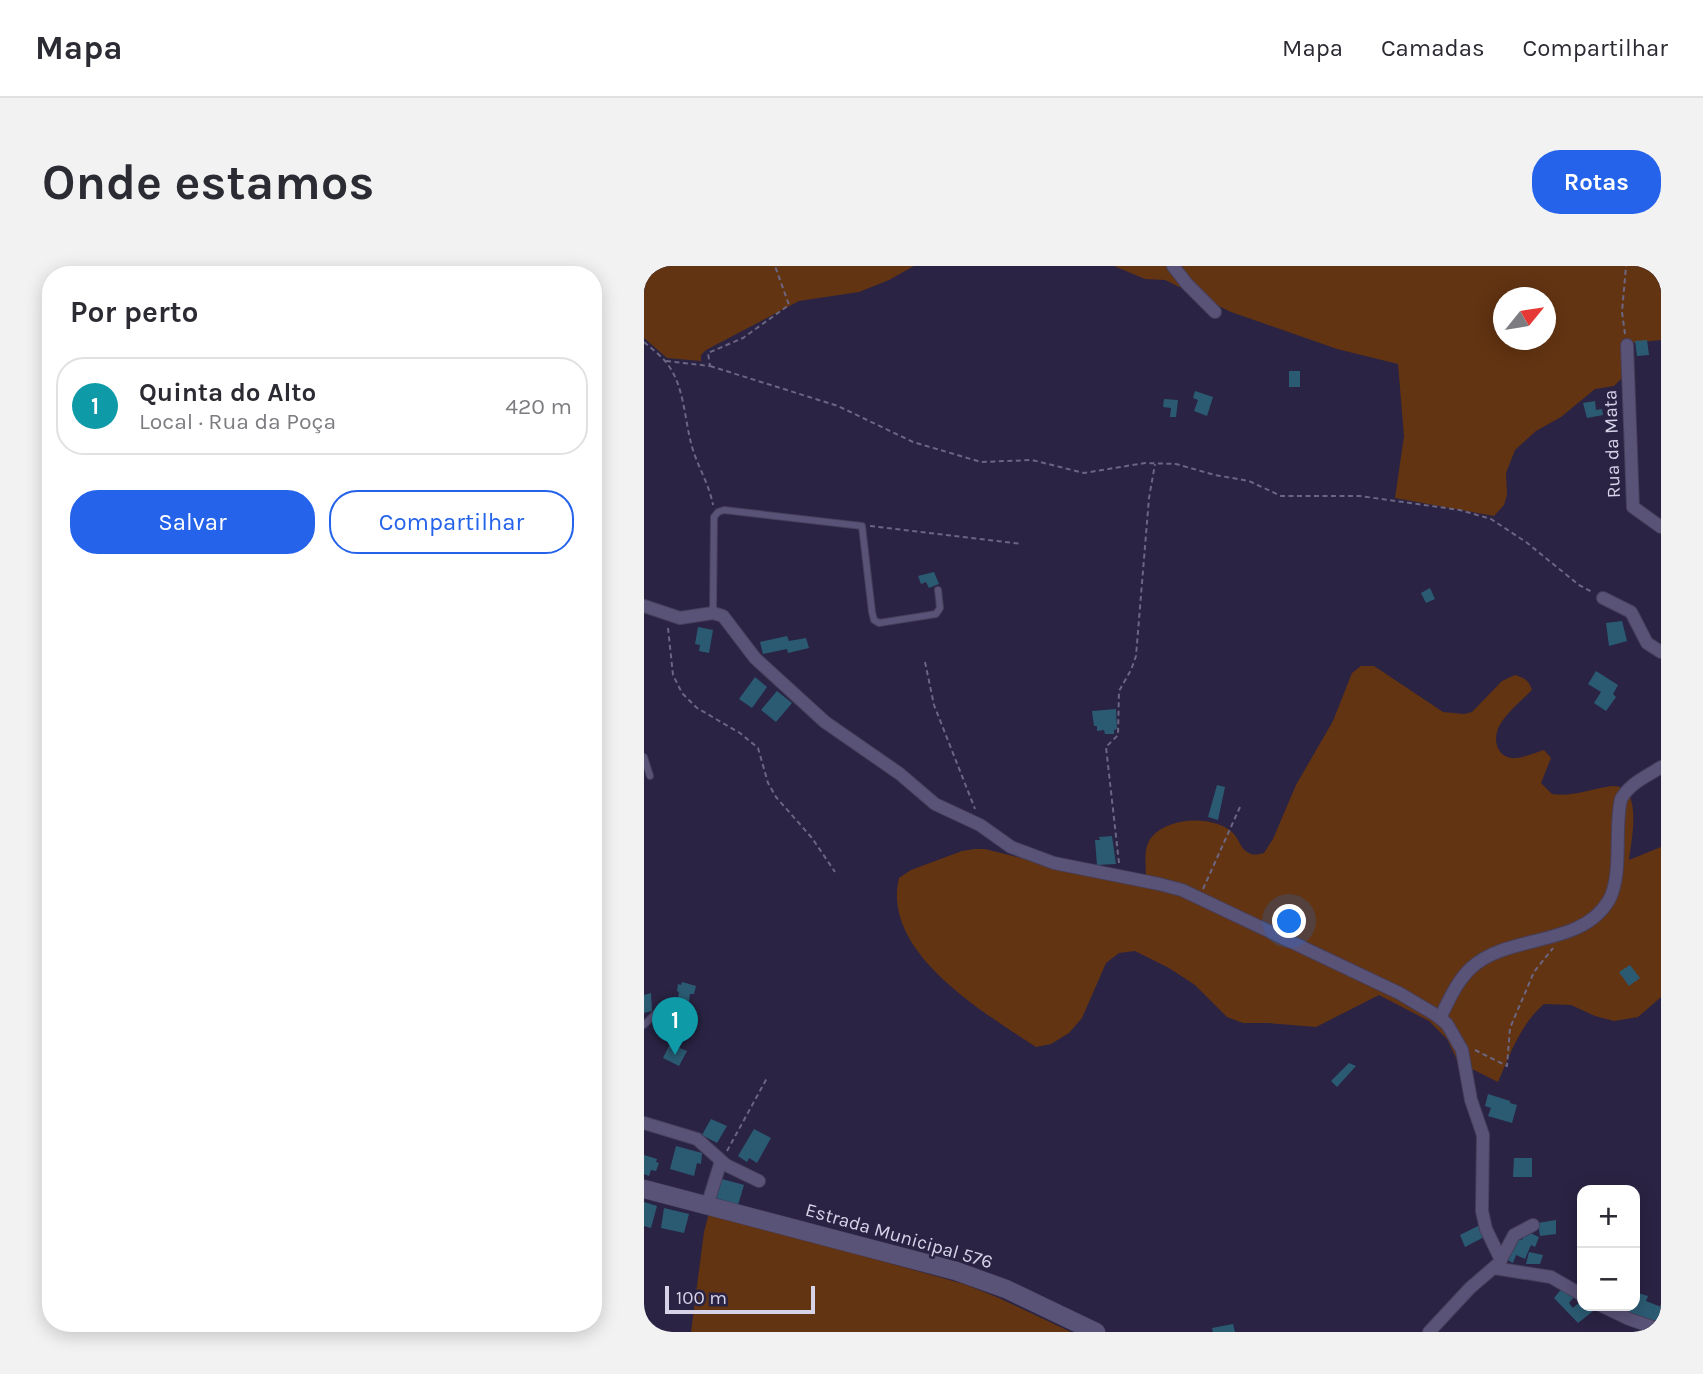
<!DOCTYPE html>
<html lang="pt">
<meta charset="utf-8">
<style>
:root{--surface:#fff;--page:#f2f2f3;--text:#2b2b33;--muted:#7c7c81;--line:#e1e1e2;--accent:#2563eb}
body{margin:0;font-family:Karla,sans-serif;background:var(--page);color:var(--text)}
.controls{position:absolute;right:21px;bottom:21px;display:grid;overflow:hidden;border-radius:14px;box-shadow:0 4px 18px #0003}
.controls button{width:63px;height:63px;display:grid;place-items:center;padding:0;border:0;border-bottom:2px solid var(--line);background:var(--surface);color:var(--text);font:35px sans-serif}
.compass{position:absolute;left:849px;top:21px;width:63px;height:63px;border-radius:50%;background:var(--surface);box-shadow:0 4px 18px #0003;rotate:60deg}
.scale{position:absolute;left:21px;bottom:18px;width:150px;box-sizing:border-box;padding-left:7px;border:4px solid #d6d3e9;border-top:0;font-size:19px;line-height:24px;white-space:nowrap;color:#d6d3e9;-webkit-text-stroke:5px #2a2343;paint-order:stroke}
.you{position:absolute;left:646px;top:656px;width:24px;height:24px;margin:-18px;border:5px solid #fff;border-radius:50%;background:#1a73e8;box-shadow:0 0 0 10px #1a73e833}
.badge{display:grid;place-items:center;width:46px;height:46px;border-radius:50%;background:var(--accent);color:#fff;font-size:23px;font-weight:700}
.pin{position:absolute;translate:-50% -58px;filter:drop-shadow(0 2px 4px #0008)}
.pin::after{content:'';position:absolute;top:37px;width:24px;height:21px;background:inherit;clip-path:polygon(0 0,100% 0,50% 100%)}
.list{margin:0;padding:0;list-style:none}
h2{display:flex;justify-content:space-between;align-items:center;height:91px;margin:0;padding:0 28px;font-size:30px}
h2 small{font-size:23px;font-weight:400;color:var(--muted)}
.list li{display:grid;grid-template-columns:46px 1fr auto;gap:21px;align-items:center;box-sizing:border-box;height:98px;margin:0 14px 14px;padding:0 14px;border:2px solid var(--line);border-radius:28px}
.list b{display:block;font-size:26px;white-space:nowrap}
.list p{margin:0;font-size:23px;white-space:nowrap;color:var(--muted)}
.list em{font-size:23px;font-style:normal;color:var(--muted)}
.actions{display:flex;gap:14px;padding:21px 28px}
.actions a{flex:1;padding:16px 0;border:2px solid var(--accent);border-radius:28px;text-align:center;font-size:24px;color:var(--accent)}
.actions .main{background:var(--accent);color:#fff}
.map{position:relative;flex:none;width:1017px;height:1066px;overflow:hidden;border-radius:28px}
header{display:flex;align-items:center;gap:42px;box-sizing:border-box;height:98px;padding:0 35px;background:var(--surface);border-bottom:2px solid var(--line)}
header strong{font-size:33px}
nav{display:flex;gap:38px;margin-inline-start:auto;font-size:24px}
.intro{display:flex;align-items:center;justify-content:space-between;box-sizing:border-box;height:168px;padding:0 42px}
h1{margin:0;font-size:49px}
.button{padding:18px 32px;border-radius:28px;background:var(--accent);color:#fff;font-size:24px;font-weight:700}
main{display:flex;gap:42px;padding:0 42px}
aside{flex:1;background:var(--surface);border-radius:28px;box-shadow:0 4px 18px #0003}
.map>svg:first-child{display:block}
.green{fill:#633412;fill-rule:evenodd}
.building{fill:#2b5b73}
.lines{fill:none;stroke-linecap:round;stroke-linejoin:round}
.lane-casing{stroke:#463f5b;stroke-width:8}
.street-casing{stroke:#463f5b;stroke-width:14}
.secondary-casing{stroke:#463f5b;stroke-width:19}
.path{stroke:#6b6682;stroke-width:2;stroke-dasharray:5 3.5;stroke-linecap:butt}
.lane{stroke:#5a5378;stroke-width:6}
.street{stroke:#5a5378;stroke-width:12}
.secondary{stroke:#5a5378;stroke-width:18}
.labels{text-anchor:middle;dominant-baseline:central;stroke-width:5;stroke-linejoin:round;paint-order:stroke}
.street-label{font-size:19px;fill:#d6d3e9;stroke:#2a2343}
</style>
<header>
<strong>Mapa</strong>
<nav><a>Mapa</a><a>Camadas</a><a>Compartilhar</a></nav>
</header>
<div class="intro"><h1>Onde estamos</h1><a class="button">Rotas</a></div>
<main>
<aside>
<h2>Por perto<small></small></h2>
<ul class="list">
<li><span class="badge" style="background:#0f9aa8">1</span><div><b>Quinta do Alto</b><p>Local · Rua da Poça</p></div><em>420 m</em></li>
</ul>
<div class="actions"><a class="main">Salvar</a><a>Compartilhar</a></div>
</aside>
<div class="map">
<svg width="1017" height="1066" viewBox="0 0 1017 1066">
<rect width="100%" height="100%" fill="#2a2343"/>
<g class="green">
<path d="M0,0H270L245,14L215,26L155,35L62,84L57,89V95L23,92L0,72Z"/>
<path d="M470,0H1017V74L987,77V103L970,120L951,123L917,151L892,165L871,184L862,207L863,229L860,239L850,250L751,232L760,170L754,98L693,83L587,46L521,14L501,13ZM860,32H902V74H860Z"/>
<path d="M717,400H730L799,446L820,448L828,446L858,415L871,409C880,412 885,414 888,424C878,434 865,445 857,457C847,472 852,494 873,492C882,491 892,486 900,484L907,492L897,517L908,528C927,531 944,524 962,521C1002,512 987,574 985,594L1017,581V731L994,751L970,755L951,750L927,739L900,738C876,759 866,788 854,816L814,796L803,773L785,755L735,729L672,761L624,757H599L583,751L551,719L525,702L491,685L475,687L462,697L438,752L425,767L407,778L392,781C341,747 237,687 255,612L267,604L318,585L331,583H341L437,607L501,618C504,604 498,588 505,575C519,551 568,548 588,566C595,572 596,583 605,587C610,590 615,588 620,587L629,573L652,519L689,455L708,407Z"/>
<path d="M65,947L320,1018L355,1032L427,1066H47L60,966Z"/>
</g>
<g class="building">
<path d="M1003,74L1005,89L993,90L991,75Z"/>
<rect x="645" y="105" width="11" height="16"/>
<path d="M551,125L569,131L563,150L550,145L554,134L549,132Z"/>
<path d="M520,133L534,134L532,151H526L527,142L519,141Z"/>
<path d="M951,135L952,144L958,143L959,149L943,152L939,137Z"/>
<path d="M290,306L295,318L285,322L282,316L277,318L274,310Z"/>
<path d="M786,322L791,333L782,337L777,327Z"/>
<path d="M978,355L983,375L965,380L962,357Z"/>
<path d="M54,361L69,364L65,387L55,385L56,379L51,378Z"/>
<path d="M143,370L145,375L162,372L165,382L144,387L143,383L119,388L116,376Z"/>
<path d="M952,405L974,419L969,428L972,431L962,445L950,437L957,426L944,418Z"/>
<path d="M111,411L123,421L108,442L95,433Z"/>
<path d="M133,425L148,437L132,456L117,444Z"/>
<path d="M472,443L473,463L470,464V468H461L460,464L453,465V460H450L448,445Z"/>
<path d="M573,519L581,521L574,554L564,551Z"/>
<path d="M468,570L472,598L453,599L451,574H456L455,571Z"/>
<path d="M986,699L996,712L985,720L975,706Z"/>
<path d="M38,716L52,720L50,728H46L45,735L34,732L35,726L33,725L34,718L37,719Z"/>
<path d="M7,727L8,745L0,747V729Z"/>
<path d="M26,778L43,785L35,800L19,792Z"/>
<path d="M705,797L712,800L693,821L687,815Z"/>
<path d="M844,828L866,835V837L873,839L868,857L844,850L847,842L841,840Z"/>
<path d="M67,853L83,860L73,877L58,869Z"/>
<path d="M110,863L127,872L113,897L105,892L103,896L94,890Z"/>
<path d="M32,880L58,887L57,898L53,897L50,910L26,903Z"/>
<path d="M0,889L13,893L12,896L15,897L12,905L7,904L5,910L0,908Z"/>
<path d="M870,892H888V911H869Z"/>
<path d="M78,913L100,919L94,939L72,932Z"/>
<path d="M0,936L13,940L7,962L0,960Z"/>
<path d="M20,942L45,948L40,967L17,962Z"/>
<path d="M912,954V968L896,970L894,957Z"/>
<path d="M838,958L844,969L821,981L816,969Z"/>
<path d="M882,965L895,971L891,981L887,979L881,993L872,989L869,997L862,993L871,971L878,974Z"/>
<path d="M885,986L899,989L896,998H882Z"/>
<path d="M919,1021L932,1029L925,1037L929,1042L938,1034V1040H949L953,1042L934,1057L910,1032Z"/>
<path d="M991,1026L1004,1030L1002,1035L1017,1041V1055L1012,1053L1010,1058L975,1043V1040H991Z"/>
<path d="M589,1058L591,1066H569L568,1062Z"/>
</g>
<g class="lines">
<g class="lane-casing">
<g id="lane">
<path d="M69,347L70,251L74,246L80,244L218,260L228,346L230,354L235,357L292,348L296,342L294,324"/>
<path d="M0,491L6,510"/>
<path d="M0,759L12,747"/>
</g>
</g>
<g class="street-casing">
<g id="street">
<path d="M529,0L543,18L571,46"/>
<path d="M983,79L989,241L1017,261"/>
<path d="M959,332L987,346L1003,377L1017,386"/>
<path d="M0,340L36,352L69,347L79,350L111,392L181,456L256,508L291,538L336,559L367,581L410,597L515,618L538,624L755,727L792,749L803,758L818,784L827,834L839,869L838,945L842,963L857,994"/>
<path d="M796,752C805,734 813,715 827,702C865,667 937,682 965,634C979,609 970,562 977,533C986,517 1002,511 1017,501"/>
<path d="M0,857L53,873L82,899L115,915"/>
<path d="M63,940L77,895"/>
<path d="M850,1002L907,1011L938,1029"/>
<path d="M958,1040L985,1053L1017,1064"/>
<path d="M785,1066L826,1022L855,997L870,969L889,959"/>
</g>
</g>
<g class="secondary-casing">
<path id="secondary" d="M0,923L312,1005L362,1023L452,1066"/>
</g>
<g class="path">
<path d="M981,68L978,46L982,0"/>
<path d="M0,76C7,82 15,88 21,95C40,117 40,150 47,177C52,198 65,217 69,239"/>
<path d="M22,95L66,100L64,87L99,72L145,39L131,0"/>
<path d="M66,100L194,140L269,176L337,196L388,194L440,207L501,197L532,198L571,209L605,215L637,230H716L816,244L847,253L882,276L935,319L948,326"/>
<path d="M226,260L378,278"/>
<path d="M24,362L29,409L38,427L53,442L96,467L114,482L124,517L132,531L168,572L191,606"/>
<path d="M281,396L290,439L331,543"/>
<path d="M475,597L462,481L474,469L475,425L487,404L492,390L505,232L511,198"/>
<path d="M559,623L596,541"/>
<path d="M831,784L863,800L866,762L890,706L909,682"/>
<path d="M83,885L123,812"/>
</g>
<use href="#lane" class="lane"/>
<use href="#street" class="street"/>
<use href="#secondary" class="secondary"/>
</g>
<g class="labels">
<g class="street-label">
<text transform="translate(968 178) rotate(-92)">Rua da Mata</text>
<text transform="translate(255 970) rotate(16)">Estrada Municipal 576</text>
</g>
</g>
</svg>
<div class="controls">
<button>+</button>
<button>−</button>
</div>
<svg class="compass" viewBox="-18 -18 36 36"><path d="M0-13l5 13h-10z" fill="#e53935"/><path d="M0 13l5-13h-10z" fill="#7c7c81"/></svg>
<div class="scale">100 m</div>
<div class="you"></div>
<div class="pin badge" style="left:31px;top:789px;background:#0f9aa8">1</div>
</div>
</main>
